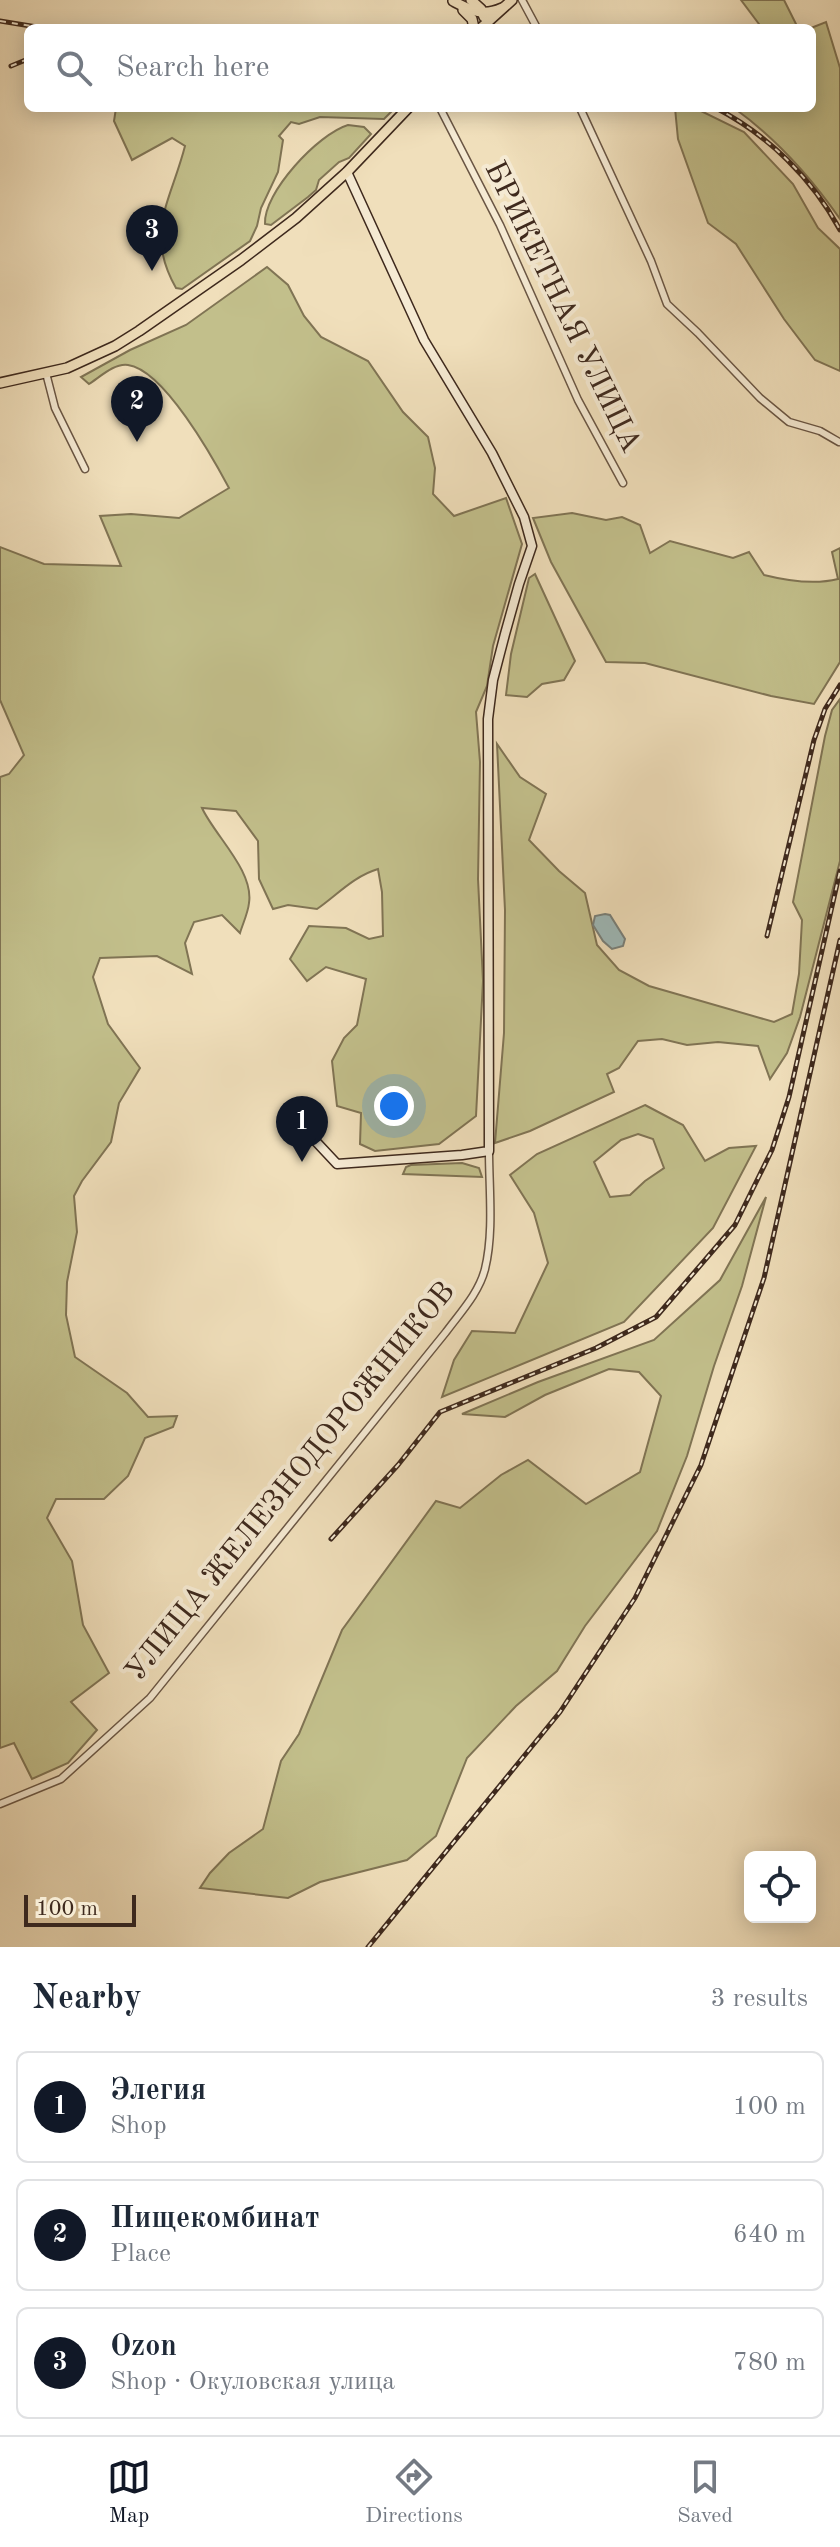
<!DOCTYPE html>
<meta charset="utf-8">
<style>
:root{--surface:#fff;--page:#f2f2f3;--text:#1f2937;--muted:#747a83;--line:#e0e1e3;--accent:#111827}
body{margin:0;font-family:"Old Standard TT",serif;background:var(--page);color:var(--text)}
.controls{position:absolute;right:24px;bottom:24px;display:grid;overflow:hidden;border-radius:12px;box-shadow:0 4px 20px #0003}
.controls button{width:72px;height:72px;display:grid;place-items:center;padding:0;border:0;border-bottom:2px solid var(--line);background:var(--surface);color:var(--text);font:40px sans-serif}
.scale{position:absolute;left:24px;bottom:20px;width:112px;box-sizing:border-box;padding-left:8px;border:4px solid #3e291d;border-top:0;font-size:22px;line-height:28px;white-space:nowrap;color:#3e291d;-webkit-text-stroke:6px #f5ead3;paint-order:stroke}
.you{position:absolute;left:394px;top:1106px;width:28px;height:28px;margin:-20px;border:6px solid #fff;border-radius:50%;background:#1a73e8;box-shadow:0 0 0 12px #1a73e833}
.badge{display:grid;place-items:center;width:52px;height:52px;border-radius:50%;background:var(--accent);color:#fff;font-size:26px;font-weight:700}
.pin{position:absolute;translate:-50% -66px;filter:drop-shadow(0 2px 4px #0008)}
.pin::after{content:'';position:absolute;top:42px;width:28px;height:24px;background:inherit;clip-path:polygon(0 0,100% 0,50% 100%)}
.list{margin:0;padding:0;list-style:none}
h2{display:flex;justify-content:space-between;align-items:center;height:104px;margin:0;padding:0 32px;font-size:34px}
h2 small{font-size:26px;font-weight:400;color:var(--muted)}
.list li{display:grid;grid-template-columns:52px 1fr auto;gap:24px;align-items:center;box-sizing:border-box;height:112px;margin:0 16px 16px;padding:0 16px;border:2px solid var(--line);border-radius:12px}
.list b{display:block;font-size:30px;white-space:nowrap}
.list p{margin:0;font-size:26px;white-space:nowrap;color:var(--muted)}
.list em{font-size:26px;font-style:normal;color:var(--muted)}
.icon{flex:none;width:44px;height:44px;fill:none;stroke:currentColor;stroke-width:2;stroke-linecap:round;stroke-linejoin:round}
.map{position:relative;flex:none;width:840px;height:1947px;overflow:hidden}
.search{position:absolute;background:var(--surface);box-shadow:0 4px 20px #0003;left:24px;right:24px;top:24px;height:88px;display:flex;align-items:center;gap:20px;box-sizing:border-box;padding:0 28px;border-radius:12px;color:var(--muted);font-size:30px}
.sheet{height:488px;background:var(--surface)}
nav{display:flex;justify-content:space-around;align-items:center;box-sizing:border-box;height:112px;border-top:2px solid var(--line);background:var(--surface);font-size:22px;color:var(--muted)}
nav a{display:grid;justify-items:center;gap:4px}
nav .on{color:var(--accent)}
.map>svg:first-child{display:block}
.green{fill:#c2bf8b;stroke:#807454;stroke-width:2;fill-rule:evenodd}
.water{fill:#9ebaba;stroke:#78807b;stroke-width:2}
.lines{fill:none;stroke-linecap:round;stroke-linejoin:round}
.street-casing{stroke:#6a5644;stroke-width:9}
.secondary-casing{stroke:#3e291d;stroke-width:11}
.primary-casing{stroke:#3e291d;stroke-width:12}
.street{stroke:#f5ead3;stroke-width:6}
.secondary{stroke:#f5ead3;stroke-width:8}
.primary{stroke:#f0dfbb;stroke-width:9}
.rail-casing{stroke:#3e291d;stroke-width:5}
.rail{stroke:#f5ead3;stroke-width:2;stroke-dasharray:6;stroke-linecap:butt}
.labels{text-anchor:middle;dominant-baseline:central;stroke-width:8;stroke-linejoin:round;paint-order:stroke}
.street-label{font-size:30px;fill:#3e291d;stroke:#f5ead3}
</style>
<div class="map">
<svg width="840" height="1947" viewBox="0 0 840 1947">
<rect width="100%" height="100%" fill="#f0dfbb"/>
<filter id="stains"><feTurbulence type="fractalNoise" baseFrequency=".0025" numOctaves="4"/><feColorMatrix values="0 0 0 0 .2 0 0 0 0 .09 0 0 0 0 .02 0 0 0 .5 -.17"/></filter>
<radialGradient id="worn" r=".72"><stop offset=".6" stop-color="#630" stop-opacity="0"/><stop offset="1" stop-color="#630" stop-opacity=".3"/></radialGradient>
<g class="green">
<path d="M741,0H784L798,28H762Z"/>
<path d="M826,22L840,68V219C810,176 777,139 734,108H812L811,28Z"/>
<path d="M116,108H395L384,119L320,117L299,124L291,122L279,136L283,140L278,172L261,208L257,226L250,241L182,289L176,288C144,232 171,201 185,146L172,138L132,160L114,121Z"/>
<path d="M675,108H695L744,132L793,184L818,228L840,249V371L815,360L784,319L736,244L708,223L678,139Z"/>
<path d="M348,125L364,127L371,134L349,158L339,162L319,180L316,190L308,197L271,225L265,224C263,193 318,134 348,125Z"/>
<path d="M267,267L288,285L304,316L321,337L368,361L403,412L428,437L435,468L433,494L454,516L506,498L522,544L493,646L487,686L476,712L480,762L478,879L483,981L476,1116L439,1144L375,1151L360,1144L361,1113L337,1106L332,1061L344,1038L357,1025L366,979L326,967L307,981L290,959L309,926L346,928L369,939L383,936L382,892L378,869C354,876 337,895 317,909L288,905L273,909L259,879L258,841L236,811L202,808C215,836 254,871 249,903C248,913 243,923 240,933L222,915L194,922L185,943L192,974L157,956L100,958L93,977L108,1024L140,1068L119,1103L111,1142L82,1181L74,1196L77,1232L67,1282L66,1315L75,1357L127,1393L148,1417L177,1416L173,1427L145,1438L128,1476L104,1499H56L47,1518L72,1561L83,1625L109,1673L71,1702L97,1730L68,1763L32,1779L14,1743L0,1748V777L9,774L24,755L0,700V547L44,564L121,566L100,516L131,514L179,518L229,488C213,458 164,370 128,365C114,363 100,377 89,384L81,377L130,350L186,325Z"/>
<path d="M572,513L606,520L622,517L640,525L650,553L670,541L733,558L749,552L764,575C788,581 814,585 838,579L832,552L840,548V662L814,704L771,696L645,663L606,662L551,562L533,518Z"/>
<path d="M535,574L575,661L564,680L542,684L527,697L506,695L511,654L529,578Z"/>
<path d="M840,699V861L800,1017L787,1053L770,1079L758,1046L718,1042L687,1045L662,1039L638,1041L619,1068L607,1074L614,1092L530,1131L495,1143L504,1033L505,910L497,744L520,777L546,794L529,840L559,871L585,893L597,945L619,970L649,986L774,1022L792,1014L799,974L802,920L793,902L825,736L832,710Z"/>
<path d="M645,1105L683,1125L705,1161L729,1148L756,1146L713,1228L624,1322L442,1397L454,1360L472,1331L515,1333L548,1263L534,1213L510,1175L537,1154ZM638,1134L653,1139L664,1168L645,1181L630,1195L610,1197L594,1162L621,1140Z"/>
<path d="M462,1163L479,1168L482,1177L403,1174L406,1167L411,1165Z"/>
<path d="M766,1197L742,1286L714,1366L687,1456L657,1531L585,1626L557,1671L516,1706L467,1758L436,1836L407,1860L320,1882L288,1898L200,1888L210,1873L229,1853L263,1829L281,1761L299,1734L342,1630L436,1501L460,1508L501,1475L528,1460L586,1504L640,1472L661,1396L639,1372L609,1369L545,1395L505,1417L462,1414L538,1382L654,1340L720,1280Z"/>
</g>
<path class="water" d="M605,914L610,915L625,939L623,946L612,949L603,941L593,925L595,916Z"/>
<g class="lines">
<g class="street-casing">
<g id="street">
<path d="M522,0L537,28"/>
<path d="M440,108L500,225L578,400L623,483"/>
<path d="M580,108L651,261L667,304L698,333L760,398L789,422L820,431L839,442"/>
<path d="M46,373L55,408L85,469"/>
<path d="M0,1804L61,1779L150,1698L446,1332C460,1313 479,1293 485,1269C494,1232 489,1189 489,1151"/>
</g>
</g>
<g class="secondary-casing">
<path id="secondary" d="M307,1132L337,1164L462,1155L489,1151L488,719L493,680L505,634L519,584L532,546L524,517L492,453L424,340L347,172"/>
</g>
<g class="primary-casing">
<g id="primary">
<path d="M471,0L481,9L484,17"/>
<path d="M453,1C470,10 482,17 502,8"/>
<path d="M463,10L472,19L474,28"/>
<path d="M481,28L512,0"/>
<path d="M0,383L67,368L115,346L139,331L241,260L296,218L347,172L408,108"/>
</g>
</g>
<use href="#street" class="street"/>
<use href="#secondary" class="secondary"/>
<use href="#primary" class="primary"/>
<g class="rail-casing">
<g id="rail">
<path d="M0,21L43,28"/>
<path d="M11,66L28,59"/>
<path d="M716,108C768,135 812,178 840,230"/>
<path d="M767,936L814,740L825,709L840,685"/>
<path d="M331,1539L398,1465L440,1412L596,1348L656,1317L735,1225L772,1150L789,1097L840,871"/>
<path d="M368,1947L560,1712L635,1598L701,1465L764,1278L840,940"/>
</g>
</g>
<use href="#rail" class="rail"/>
</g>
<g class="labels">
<g class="street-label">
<text transform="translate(562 307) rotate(64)">БРИКЕТНАЯ УЛИЦА</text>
<text transform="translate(291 1482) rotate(-51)">УЛИЦА ЖЕЛЕЗНОДОРОЖНИКОВ</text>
</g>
</g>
<rect width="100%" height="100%" filter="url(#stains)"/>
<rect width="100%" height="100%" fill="url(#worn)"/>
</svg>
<div class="controls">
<button><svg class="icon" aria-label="locate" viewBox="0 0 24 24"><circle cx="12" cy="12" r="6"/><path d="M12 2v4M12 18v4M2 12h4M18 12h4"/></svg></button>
</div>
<div class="scale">100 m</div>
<div class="you"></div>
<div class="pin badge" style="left:302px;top:1162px">1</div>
<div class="pin badge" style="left:137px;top:442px">2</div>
<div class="pin badge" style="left:152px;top:271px">3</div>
<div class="search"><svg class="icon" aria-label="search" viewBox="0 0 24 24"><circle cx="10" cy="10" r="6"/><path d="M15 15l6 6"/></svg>Search here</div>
</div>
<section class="sheet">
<h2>Nearby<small>3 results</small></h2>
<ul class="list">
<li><span class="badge">1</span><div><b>Элегия</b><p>Shop</p></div><em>100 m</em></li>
<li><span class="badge">2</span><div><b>Пищекомбинат</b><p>Place</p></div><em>640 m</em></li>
<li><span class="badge">3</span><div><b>Ozon</b><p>Shop · Окуловская улица</p></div><em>780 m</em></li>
</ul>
</section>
<nav>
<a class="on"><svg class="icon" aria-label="map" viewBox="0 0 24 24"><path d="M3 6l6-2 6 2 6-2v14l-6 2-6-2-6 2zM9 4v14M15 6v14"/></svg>Map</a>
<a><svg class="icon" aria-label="directions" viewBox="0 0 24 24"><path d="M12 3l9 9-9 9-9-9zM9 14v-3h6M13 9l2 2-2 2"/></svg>Directions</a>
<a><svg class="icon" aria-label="saved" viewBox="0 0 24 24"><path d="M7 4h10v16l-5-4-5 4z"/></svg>Saved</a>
</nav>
